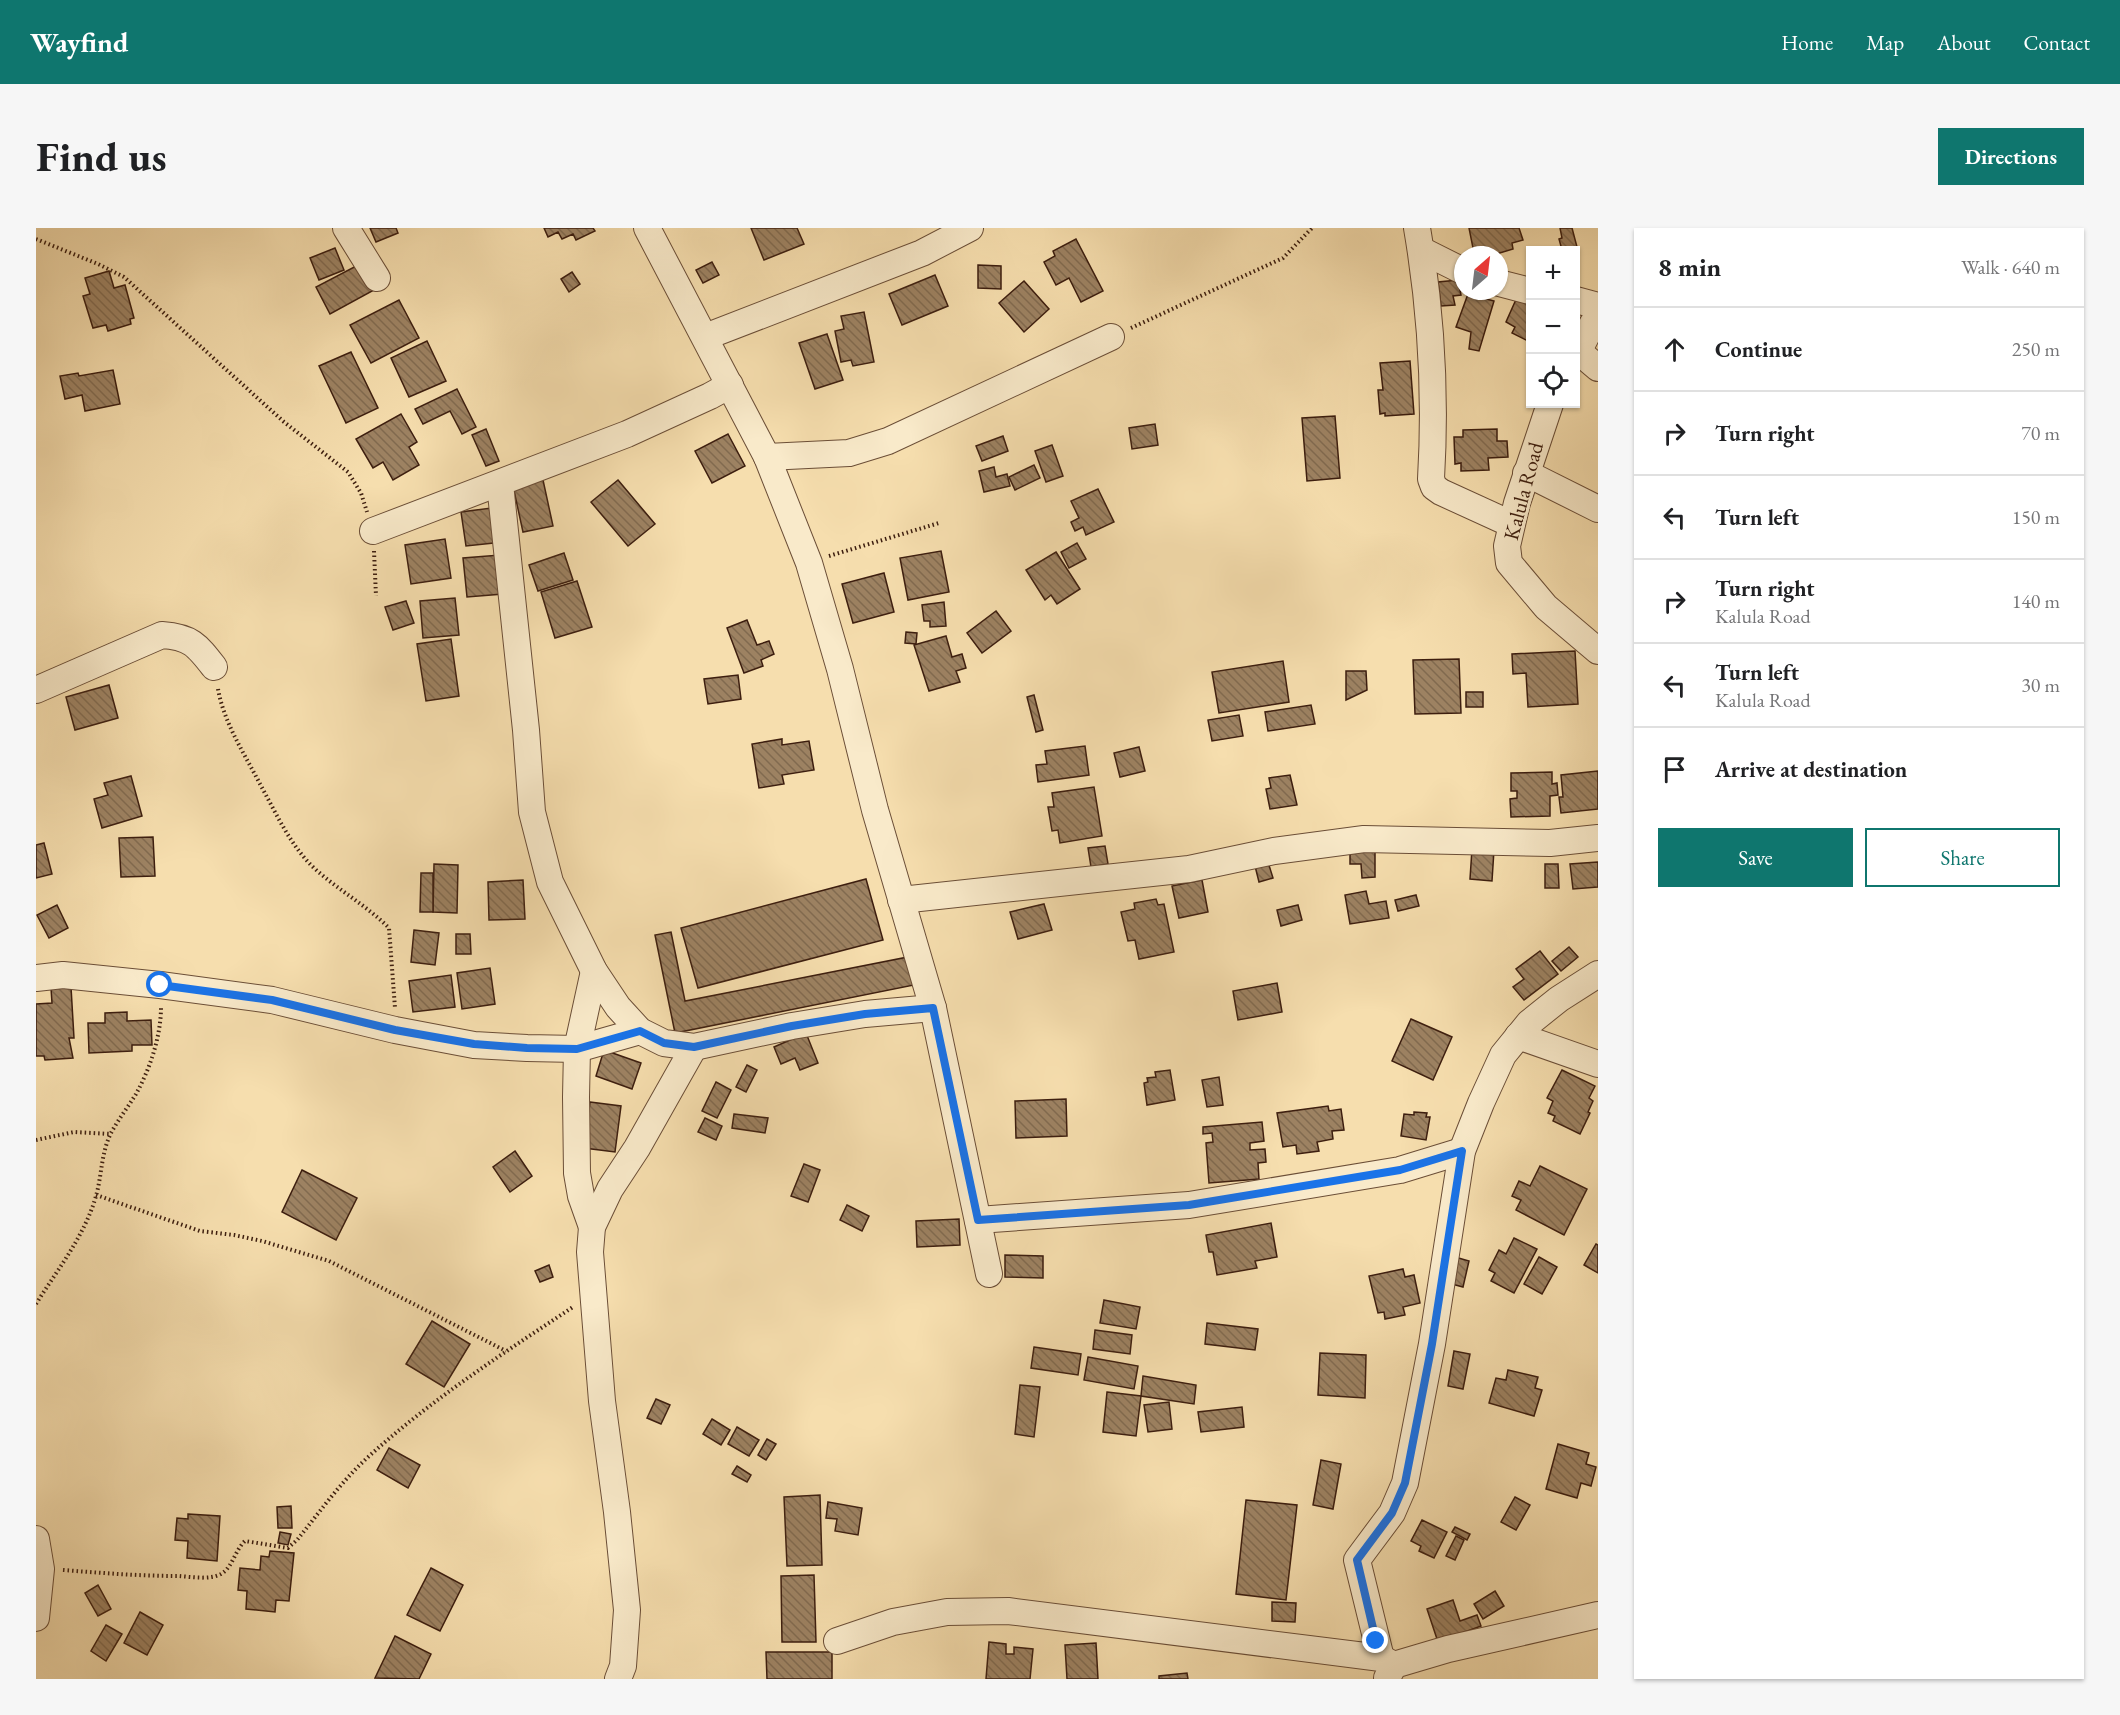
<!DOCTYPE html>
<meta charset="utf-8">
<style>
:root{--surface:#fff;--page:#f6f6f6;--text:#202124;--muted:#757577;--line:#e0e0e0;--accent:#0f766e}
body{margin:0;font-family:"EB Garamond",serif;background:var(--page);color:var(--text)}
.controls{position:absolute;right:18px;top:18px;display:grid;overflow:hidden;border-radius:0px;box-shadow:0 2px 4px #0004}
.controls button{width:54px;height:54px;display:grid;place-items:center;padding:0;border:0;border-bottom:2px solid var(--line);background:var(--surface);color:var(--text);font:30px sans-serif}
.compass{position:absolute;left:1418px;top:18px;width:54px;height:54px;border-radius:50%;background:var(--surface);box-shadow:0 2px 4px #0004;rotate:28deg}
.stop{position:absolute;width:18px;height:18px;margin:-14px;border:4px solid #1a73e8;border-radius:50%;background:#fff}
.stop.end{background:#1a73e8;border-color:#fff;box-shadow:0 2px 6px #0008}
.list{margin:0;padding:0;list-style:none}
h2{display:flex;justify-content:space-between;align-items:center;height:78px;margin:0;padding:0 24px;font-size:26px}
h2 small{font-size:20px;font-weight:400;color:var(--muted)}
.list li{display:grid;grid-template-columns:39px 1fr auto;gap:18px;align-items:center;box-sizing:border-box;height:84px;padding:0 24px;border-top:2px solid var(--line)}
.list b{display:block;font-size:22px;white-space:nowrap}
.list p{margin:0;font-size:20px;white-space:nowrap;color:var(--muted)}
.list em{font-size:20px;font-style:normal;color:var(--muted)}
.actions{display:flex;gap:12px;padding:18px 24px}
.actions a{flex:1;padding:14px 0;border:2px solid var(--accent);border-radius:0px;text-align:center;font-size:21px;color:var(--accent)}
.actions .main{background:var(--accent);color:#fff}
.icon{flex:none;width:33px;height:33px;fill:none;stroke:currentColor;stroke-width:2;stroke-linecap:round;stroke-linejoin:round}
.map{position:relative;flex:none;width:1562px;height:1451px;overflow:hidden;border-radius:0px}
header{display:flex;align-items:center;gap:36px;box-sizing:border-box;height:84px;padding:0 30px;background:var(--accent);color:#fff}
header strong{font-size:28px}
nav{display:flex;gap:33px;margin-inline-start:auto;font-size:21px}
.intro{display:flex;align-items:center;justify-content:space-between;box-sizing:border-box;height:144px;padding:0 36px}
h1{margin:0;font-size:42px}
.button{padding:15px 27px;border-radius:0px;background:var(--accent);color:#fff;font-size:21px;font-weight:700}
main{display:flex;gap:36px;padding:0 36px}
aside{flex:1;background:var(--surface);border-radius:0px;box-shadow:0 2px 4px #0004}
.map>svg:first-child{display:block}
.building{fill:url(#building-back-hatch);stroke:#3d1e0f;stroke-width:1.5}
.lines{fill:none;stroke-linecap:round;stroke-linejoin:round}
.street-casing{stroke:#6b4e37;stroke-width:28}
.path{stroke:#3d1e0f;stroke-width:4;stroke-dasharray:1.5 3;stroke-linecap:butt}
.street{stroke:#f9eaca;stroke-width:26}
.route{stroke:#1a73e8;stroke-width:8}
.labels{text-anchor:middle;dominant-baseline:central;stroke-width:6;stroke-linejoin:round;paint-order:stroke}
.street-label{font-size:21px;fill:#3d1e0f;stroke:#f9eaca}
</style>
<header>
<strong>Wayfind</strong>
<nav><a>Home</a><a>Map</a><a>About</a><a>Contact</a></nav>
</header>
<div class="intro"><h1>Find us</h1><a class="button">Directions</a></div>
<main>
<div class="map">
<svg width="1562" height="1451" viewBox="0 0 1562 1451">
<defs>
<pattern id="building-back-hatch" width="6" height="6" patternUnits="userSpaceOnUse" patternTransform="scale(1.5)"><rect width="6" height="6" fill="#9d8262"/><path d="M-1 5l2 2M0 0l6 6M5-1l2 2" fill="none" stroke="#816a4f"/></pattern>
</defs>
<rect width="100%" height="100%" fill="#f6deae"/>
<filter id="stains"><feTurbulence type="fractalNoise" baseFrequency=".00333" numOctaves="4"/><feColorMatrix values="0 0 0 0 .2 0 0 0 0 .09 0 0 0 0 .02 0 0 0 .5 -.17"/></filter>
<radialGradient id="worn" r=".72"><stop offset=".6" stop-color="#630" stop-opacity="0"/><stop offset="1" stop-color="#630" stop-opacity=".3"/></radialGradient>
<g class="building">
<path d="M334,0H360L362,5L340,14Z"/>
<path d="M508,0H557L559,3L540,12L537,6L526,11L522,4L512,9Z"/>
<path d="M715,0H761L768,16L728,32Z"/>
<path d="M1433,0H1483L1487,12L1476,15L1477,21L1457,27H1448L1447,23L1438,25Z"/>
<path d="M1524,0H1536L1541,19L1526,22L1523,11L1526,10Z"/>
<path d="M1040,11L1067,63L1045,74L1033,50L1020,57L1008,34L1019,28L1017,23Z"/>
<path d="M299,20L308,42L283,52L274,30Z"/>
<path d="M676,34L683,47L667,55L660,42Z"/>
<path d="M324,36L338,62L294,86L280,59Z"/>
<path d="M942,37L965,38V61L942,60Z"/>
<path d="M73,43L78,60L89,57L98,90L94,91L95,96L72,103L70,97L57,100L47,68L54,66L49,50Z"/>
<path d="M536,44L544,56L533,64L525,51Z"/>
<path d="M899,47L912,78L866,97L853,66Z"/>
<path d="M1422,52L1425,67L1417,68L1419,77L1405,78L1402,54Z"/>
<path d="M988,53L1013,81L988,104L963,75Z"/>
<path d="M1432,66L1458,73L1443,123L1433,121L1435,104L1420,99Z"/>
<path d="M1482,67L1494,73V114L1476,105L1479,99L1470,94Z"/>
<path d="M363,72L383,110L335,135L314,97Z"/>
<path d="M828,84L838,134L817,138L815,132L805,134L799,103L808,101L805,88Z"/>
<path d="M791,106L807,152L779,161L763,115Z"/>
<path d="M391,113L410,153L373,169L355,130Z"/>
<path d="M315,124L342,180L310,195L283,138Z"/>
<path d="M1374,133L1378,186L1349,188V185L1344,186L1342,162H1347L1344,135Z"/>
<path d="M77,142L84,176L49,183L46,167L29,171L24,148L42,145L43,148Z"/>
<path d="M421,161L440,199L426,206L414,183L387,196L379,181Z"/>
<path d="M365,186L381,214L373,219L383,237L357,252L347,234L337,240L320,211Z"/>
<path d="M1299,188L1304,250L1271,253L1266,190Z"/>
<path d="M1119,196L1122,217L1096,221L1093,200Z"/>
<path d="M450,201L463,233L450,238L436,207Z"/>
<path d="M1461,201V213H1471L1472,229L1452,230L1453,242L1425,243V235L1419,236L1418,209H1427V202Z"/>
<path d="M692,206L709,238L676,255L659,223Z"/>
<path d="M967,208L972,223L946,233L940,218Z"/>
<path d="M1016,217L1027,248L1010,254L999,223Z"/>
<path d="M998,237L1004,250L979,262L973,249Z"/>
<path d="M958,239L960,249L971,246L974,258L948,264L943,243Z"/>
<path d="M507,252L517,298L487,304L477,258Z"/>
<path d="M582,252L619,296L592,318L555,274Z"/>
<path d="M1062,261L1078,294L1050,307L1047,299L1039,303L1035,294L1043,290L1035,273Z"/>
<path d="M463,279L467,314L430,318L425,284Z"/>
<path d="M409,311L415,350L375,356L369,317Z"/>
<path d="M1041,315L1050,331L1033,340L1025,324Z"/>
<path d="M905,323L913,364L872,372L864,330Z"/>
<path d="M1020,324L1044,361L1021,376L1015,367L1009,372L990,342Z"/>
<path d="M528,325L537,352L502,363L493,337Z"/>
<path d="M464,327L467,366L431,369L427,330Z"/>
<path d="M848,345L858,384L817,395L806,356Z"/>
<path d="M541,353L556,399L519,410L505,364Z"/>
<path d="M419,370L423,407L387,410L384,373Z"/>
<path d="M370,373L378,395L357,402L349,379Z"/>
<path d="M908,374L910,398L894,399V393H888L886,377Z"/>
<path d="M960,383L975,403L946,425L931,405Z"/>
<path d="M711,392L721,417L733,413L738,426L725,432L727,438L708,445L691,400Z"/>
<path d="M870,404L881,405L880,416L869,415Z"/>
<path d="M910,408L916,429L926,426L930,440L920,443L924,454L893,463L878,417Z"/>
<path d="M415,411L423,468L390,473L381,416Z"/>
<path d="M1539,423L1542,476L1492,479L1490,445L1477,446L1476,426Z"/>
<path d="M1423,431L1425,485L1379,486L1377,432Z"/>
<path d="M1247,433L1253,474L1183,485L1176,444Z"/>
<path d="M1310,443H1330L1331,462L1310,472Z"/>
<path d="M702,447L705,471L672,476L668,451Z"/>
<path d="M73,457L82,490L39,502L30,469Z"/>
<rect x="1430" y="464" width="17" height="15"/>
<path d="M998,467L1007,502L1000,504L991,469Z"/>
<path d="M1275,477L1279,496L1232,503L1229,484Z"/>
<path d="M1203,487L1207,508L1176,513L1172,492Z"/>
<path d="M746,511V517L773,513L778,542L746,547L748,556L723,560L716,516Z"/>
<path d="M1049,518L1053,547L1002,554L1000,537L1011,536L1009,523Z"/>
<path d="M1103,519L1109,543L1084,549L1078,525Z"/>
<path d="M1562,543V581L1525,585L1523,569H1527L1525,547Z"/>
<path d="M1516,544V556L1521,555L1522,567L1514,568V588L1475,589L1474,571L1481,570V563H1475V545Z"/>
<path d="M1254,547L1261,577L1234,581L1230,561L1235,560L1233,550Z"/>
<path d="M95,548L106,588L66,600L58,571L72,567L68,555Z"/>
<path d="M1058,559L1066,608L1024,615L1022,602L1016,603L1012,579H1018L1016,565Z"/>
<path d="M117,609L119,648L85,649L83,610Z"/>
<path d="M8,615L16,646L0,650V617Z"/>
<path d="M1069,618L1072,636L1055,639L1052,620Z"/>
<path d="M1339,621V649L1326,650L1325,636H1314V622Z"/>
<path d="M1436,621L1458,622L1456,653L1434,651Z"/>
<path d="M1232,634L1237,650L1223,654L1219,638Z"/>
<path d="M1562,634V659L1537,661L1534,636Z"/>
<path d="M398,636L422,637L421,685L397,684Z"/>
<path d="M1509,636H1522L1523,660H1509Z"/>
<path d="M385,645H397V684H384Z"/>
<path d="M830,651L847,712L662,760L645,700Z"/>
<path d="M487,652L489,691L453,692L452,654Z"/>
<path d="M1166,652L1172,684L1143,690L1136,658Z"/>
<path d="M1330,663L1333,676L1350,673L1353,690L1314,696L1309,667Z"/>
<path d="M1380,667L1383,678L1362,683L1359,672Z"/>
<path d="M1120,671L1122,677L1128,676L1138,724L1103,731L1099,712L1092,713L1085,684L1099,681L1098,675Z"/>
<path d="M1008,676L1016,702L982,711L974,684Z"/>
<path d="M21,677L32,700L13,710L1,687Z"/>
<path d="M1262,677L1266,692L1245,698L1241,682Z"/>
<path d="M378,702L403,705L399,737L375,734Z"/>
<path d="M635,704L649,773L872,729L878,757L639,805L619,707Z"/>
<path d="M420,706H434L435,726H420Z"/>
<path d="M1533,719L1542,729L1525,743L1516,733Z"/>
<path d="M1504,723L1522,746L1488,772L1477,759L1488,751L1480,741Z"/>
<path d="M454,740L459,776L426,781L421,745Z"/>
<path d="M415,747L419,779L377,784L373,753Z"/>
<path d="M1241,755L1246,784L1202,792L1197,763Z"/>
<path d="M35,759L38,810H33L37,830L9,832L8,828H0V776L16,775L15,760Z"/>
<path d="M91,784V793L115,792L116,817H96V823L53,825L52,795H69V785Z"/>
<path d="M1375,791L1416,809L1397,852L1356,833Z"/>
<path d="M770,805L782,835L764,842L759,830L745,836L738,819Z"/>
<path d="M568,822L605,835L596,861L560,848Z"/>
<path d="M711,837L721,842L710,864L700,859Z"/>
<path d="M1134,842L1139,872L1111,877L1108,855L1112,854L1111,850L1120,849L1119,844Z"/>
<path d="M1526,842L1559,858L1553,870L1557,873L1552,884L1554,885L1544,906L1517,893L1519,888L1512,885L1517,873L1511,870Z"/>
<path d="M1183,849L1187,877L1171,879L1166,852Z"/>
<path d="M680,854L695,862L681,890L666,883Z"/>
<path d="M1030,871L1031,908L980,910L979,873Z"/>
<path d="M554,874L585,878L579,924L548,920Z"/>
<path d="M1292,878L1293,883L1305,881L1308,902L1296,903L1297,911L1281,914L1283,923L1261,926L1260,917L1247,919L1241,885Z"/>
<path d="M1378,884L1391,885L1390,889H1394L1390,912L1365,908L1368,886L1378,887Z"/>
<path d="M698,886L732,890L729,905L696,900Z"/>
<path d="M669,890L686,898L680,912L662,904Z"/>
<path d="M1226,894L1228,913L1214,915V922L1229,921L1230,934L1222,935L1223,951L1173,955L1170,915L1177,914L1176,905L1167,906V899Z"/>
<path d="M479,923L496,948L474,964L457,939Z"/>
<path d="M768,936L784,942L772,974L755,968Z"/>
<path d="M1504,938L1551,961L1528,1007L1480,982L1485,972L1476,968L1483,953L1494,958Z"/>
<path d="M266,942L321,970L300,1012L246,984Z"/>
<path d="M811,977L833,988L826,1003L804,992Z"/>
<path d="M923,991L924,1017L881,1019L880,993Z"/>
<path d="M1235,995L1241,1029L1219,1033L1221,1040L1181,1047L1177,1024H1173L1170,1007Z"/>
<path d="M1478,1010L1501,1021L1478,1065L1455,1053L1459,1045L1453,1042L1463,1022L1470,1026Z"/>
<path d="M1560,1016L1562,1017V1045L1548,1037Z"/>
<path d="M969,1027L1007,1028V1050L969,1049Z"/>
<path d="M1419,1029L1433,1033L1427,1059L1412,1055Z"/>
<path d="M1503,1029L1521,1039L1506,1066L1488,1056Z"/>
<path d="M513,1037L517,1049L504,1054L499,1043Z"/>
<path d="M1367,1041L1369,1049L1378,1047L1384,1075L1367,1079L1369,1087L1349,1091L1348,1084L1342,1085L1333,1048Z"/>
<path d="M1068,1072L1104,1079L1100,1101L1064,1095Z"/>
<path d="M396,1093L434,1116L408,1159L370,1136Z"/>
<path d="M1171,1095L1222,1101L1219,1122L1169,1116Z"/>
<path d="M1059,1102L1096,1107L1094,1126L1057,1121Z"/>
<path d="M998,1119L1045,1126L1042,1147L995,1140Z"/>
<path d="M1418,1123L1434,1126L1427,1161L1412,1158Z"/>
<path d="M1284,1125L1330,1127L1329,1170L1282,1167Z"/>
<path d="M1052,1129L1102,1138L1098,1161L1048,1152Z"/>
<path d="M1472,1142L1502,1149L1499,1160L1506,1162L1498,1188L1453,1175L1460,1150L1470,1152Z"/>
<path d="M1107,1148L1160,1157L1158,1176L1105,1168Z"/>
<path d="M984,1157L1004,1159L998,1209L979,1206Z"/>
<path d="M1071,1164L1105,1168L1100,1208L1067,1204Z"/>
<path d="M620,1171L634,1177L625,1196L611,1190Z"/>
<path d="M1133,1174L1136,1201L1112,1204L1108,1177Z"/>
<path d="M1206,1179L1208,1199L1165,1204L1162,1184Z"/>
<path d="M676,1191L694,1202L685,1217L667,1206Z"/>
<path d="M701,1199L723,1212L713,1228L692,1216Z"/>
<path d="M731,1211L740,1216L730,1232L722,1227Z"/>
<path d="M1522,1216L1553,1225L1550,1236L1560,1239L1555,1258L1545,1255L1541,1270L1510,1261Z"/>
<path d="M353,1220L384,1237L372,1260L341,1242Z"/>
<path d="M1285,1232L1305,1236L1297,1281L1277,1277Z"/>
<path d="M701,1238L715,1247L711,1254L696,1246Z"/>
<path d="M784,1267L786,1337L751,1338L748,1269Z"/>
<path d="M1479,1269L1494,1277L1480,1302L1465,1294Z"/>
<path d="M1210,1272L1261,1277L1250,1372L1200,1366Z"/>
<path d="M792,1274L826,1280L822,1307L799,1303L801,1291L790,1290Z"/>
<path d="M255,1278L256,1300H242L241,1279Z"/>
<path d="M152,1286L184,1288L181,1333L151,1330L152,1313L139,1312L141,1290L152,1291Z"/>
<path d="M1386,1292L1411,1304L1398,1330L1383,1323L1385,1318L1375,1313Z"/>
<path d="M1419,1299L1434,1306L1431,1312L1416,1304Z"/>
<path d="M244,1304L255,1306L252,1317L242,1315Z"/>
<path d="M1420,1308L1428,1312L1419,1332L1410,1328Z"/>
<path d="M234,1323L258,1325L253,1373L240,1372L239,1384L210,1381L211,1363L202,1362L204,1340L224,1342L225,1328L233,1329Z"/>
<path d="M395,1340L427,1357L404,1403L371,1387Z"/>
<path d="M778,1347L780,1414H746L745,1348Z"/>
<path d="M62,1357L75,1381L62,1388L49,1365Z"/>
<path d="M1459,1363L1468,1378L1447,1391L1438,1376Z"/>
<path d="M1417,1372L1424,1393L1441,1387L1445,1398L1402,1414L1391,1381Z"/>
<path d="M1236,1374L1260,1375L1259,1394L1236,1393Z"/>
<path d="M104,1384L127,1397L111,1427L88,1415Z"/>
<path d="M70,1397L86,1406L70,1433L55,1423Z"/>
<path d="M359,1408L395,1426L383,1451L339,1450Z"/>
<path d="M953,1414L970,1416V1426H978V1419L997,1421L994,1451H950Z"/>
<path d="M1060,1415L1062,1451H1031L1029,1417Z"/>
<path d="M730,1424H796V1451H731Z"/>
<path d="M1151,1445L1152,1451H1123V1448Z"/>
</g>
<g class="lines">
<g class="street-casing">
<g id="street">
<path d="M310,0L341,50"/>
<path d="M611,0L731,229L773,335L804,441L839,582L897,780L953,1046"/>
<path d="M1381,0C1395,82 1400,167 1395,251L1398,259L1405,264L1475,296"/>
<path d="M1385,22L1427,43"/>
<path d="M1463,55L1494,63"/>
<path d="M1540,72L1562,78"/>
<path d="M669,109L886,25L934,0"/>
<path d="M1542,123L1562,140"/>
<path d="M1540,128L1557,95L1562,89"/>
<path d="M1514,176L1481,275L1471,318L1473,335L1510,379L1562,423"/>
<path d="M731,229L813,225L852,213L1075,109"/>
<path d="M1490,245L1562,281"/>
<path d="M464,256L490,502L496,584L514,654L558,743L582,779L604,803L628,815L658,819L756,798L829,786L897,780"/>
<path d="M337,303L591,206L674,168L694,157"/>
<path d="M0,462L126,407C155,409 161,417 178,439"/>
<path d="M865,672L1153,641L1238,623L1328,611L1514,615L1562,610"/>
<path d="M0,750L27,747L124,757L236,772L359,802L438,817L491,820L541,821L604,803"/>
<path d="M1482,808L1562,836"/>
<path d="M942,992L1153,977L1364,942L1426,923"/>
<path d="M556,999L545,968L541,945L540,869L541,821L558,743"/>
<path d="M0,1311L5,1341L0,1390"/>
<path d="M801,1413L857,1394L911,1384L972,1383L1345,1430L1358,1437"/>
<path d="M1345,1430L1321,1332L1356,1285L1369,1255L1396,1116L1426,923L1445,875L1467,827L1493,795L1523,771L1562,746"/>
<path d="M1351,1450L1358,1437L1412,1421L1562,1387"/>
<path d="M582,1451L587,1438L591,1382L581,1284L566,1173L554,1024L556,999L574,961L601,920L658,819"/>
</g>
</g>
<g class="path">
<path d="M0,11L62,36L88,49L248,194L312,244L325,265L331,284"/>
<path d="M1095,100L1247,30L1276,0"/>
<path d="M338,323L340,368"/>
<path d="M793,328L903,295"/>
<path d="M182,461C188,495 208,525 224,556C240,585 254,617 278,640C302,662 330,677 353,700L359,780"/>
<path d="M0,912L38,904L75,906"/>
<path d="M60,967L164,1003L198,1007L226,1013L293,1033L470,1123"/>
<path d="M0,1076C22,1041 49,1007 60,968C66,947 65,925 75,905C82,892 92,879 100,866C114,841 125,808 125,779"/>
<path d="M27,1342C66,1345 104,1348 143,1348C156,1349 174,1352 185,1346C197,1339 199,1322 209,1313L252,1320L261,1312C283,1285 304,1255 330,1231C393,1173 466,1126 537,1079"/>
</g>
<use href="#street" class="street"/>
</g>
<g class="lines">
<path class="route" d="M124,757L236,772L359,802L438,816L491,820L541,821L604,803L628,815L658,819L756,798L829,786L897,780L942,992L1153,977L1364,942L1426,923L1396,1116L1369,1255L1356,1285L1321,1332L1340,1413"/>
</g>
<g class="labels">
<g class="street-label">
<text transform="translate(1487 263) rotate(-75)">Kalula Road</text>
</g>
</g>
<rect width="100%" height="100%" filter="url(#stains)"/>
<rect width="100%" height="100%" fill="url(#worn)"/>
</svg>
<div class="controls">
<button>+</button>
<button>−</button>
<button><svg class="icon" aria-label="locate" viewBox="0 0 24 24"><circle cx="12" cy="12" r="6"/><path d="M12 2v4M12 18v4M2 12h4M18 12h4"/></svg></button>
</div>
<svg class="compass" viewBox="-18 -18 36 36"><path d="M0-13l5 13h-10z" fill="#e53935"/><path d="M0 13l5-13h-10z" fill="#757577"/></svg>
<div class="stop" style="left:124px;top:757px"></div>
<div class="stop end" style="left:1340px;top:1413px"></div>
</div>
<aside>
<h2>8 min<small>Walk · 640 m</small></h2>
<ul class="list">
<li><svg class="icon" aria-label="ahead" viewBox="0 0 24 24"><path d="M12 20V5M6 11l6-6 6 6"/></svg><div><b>Continue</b></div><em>250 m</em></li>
<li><svg class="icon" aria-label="right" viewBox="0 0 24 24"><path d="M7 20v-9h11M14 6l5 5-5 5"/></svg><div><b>Turn right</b></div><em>70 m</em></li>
<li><svg class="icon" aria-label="left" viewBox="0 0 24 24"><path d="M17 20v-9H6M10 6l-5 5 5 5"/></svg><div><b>Turn left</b></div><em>150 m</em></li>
<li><svg class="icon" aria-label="right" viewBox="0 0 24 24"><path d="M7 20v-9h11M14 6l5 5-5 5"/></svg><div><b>Turn right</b><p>Kalula Road</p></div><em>140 m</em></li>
<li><svg class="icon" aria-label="left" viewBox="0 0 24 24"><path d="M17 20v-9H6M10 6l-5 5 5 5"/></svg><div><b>Turn left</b><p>Kalula Road</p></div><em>30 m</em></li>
<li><svg class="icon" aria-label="arrive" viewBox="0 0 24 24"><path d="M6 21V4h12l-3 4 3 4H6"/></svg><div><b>Arrive at destination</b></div></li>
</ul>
<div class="actions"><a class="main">Save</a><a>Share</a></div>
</aside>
</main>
